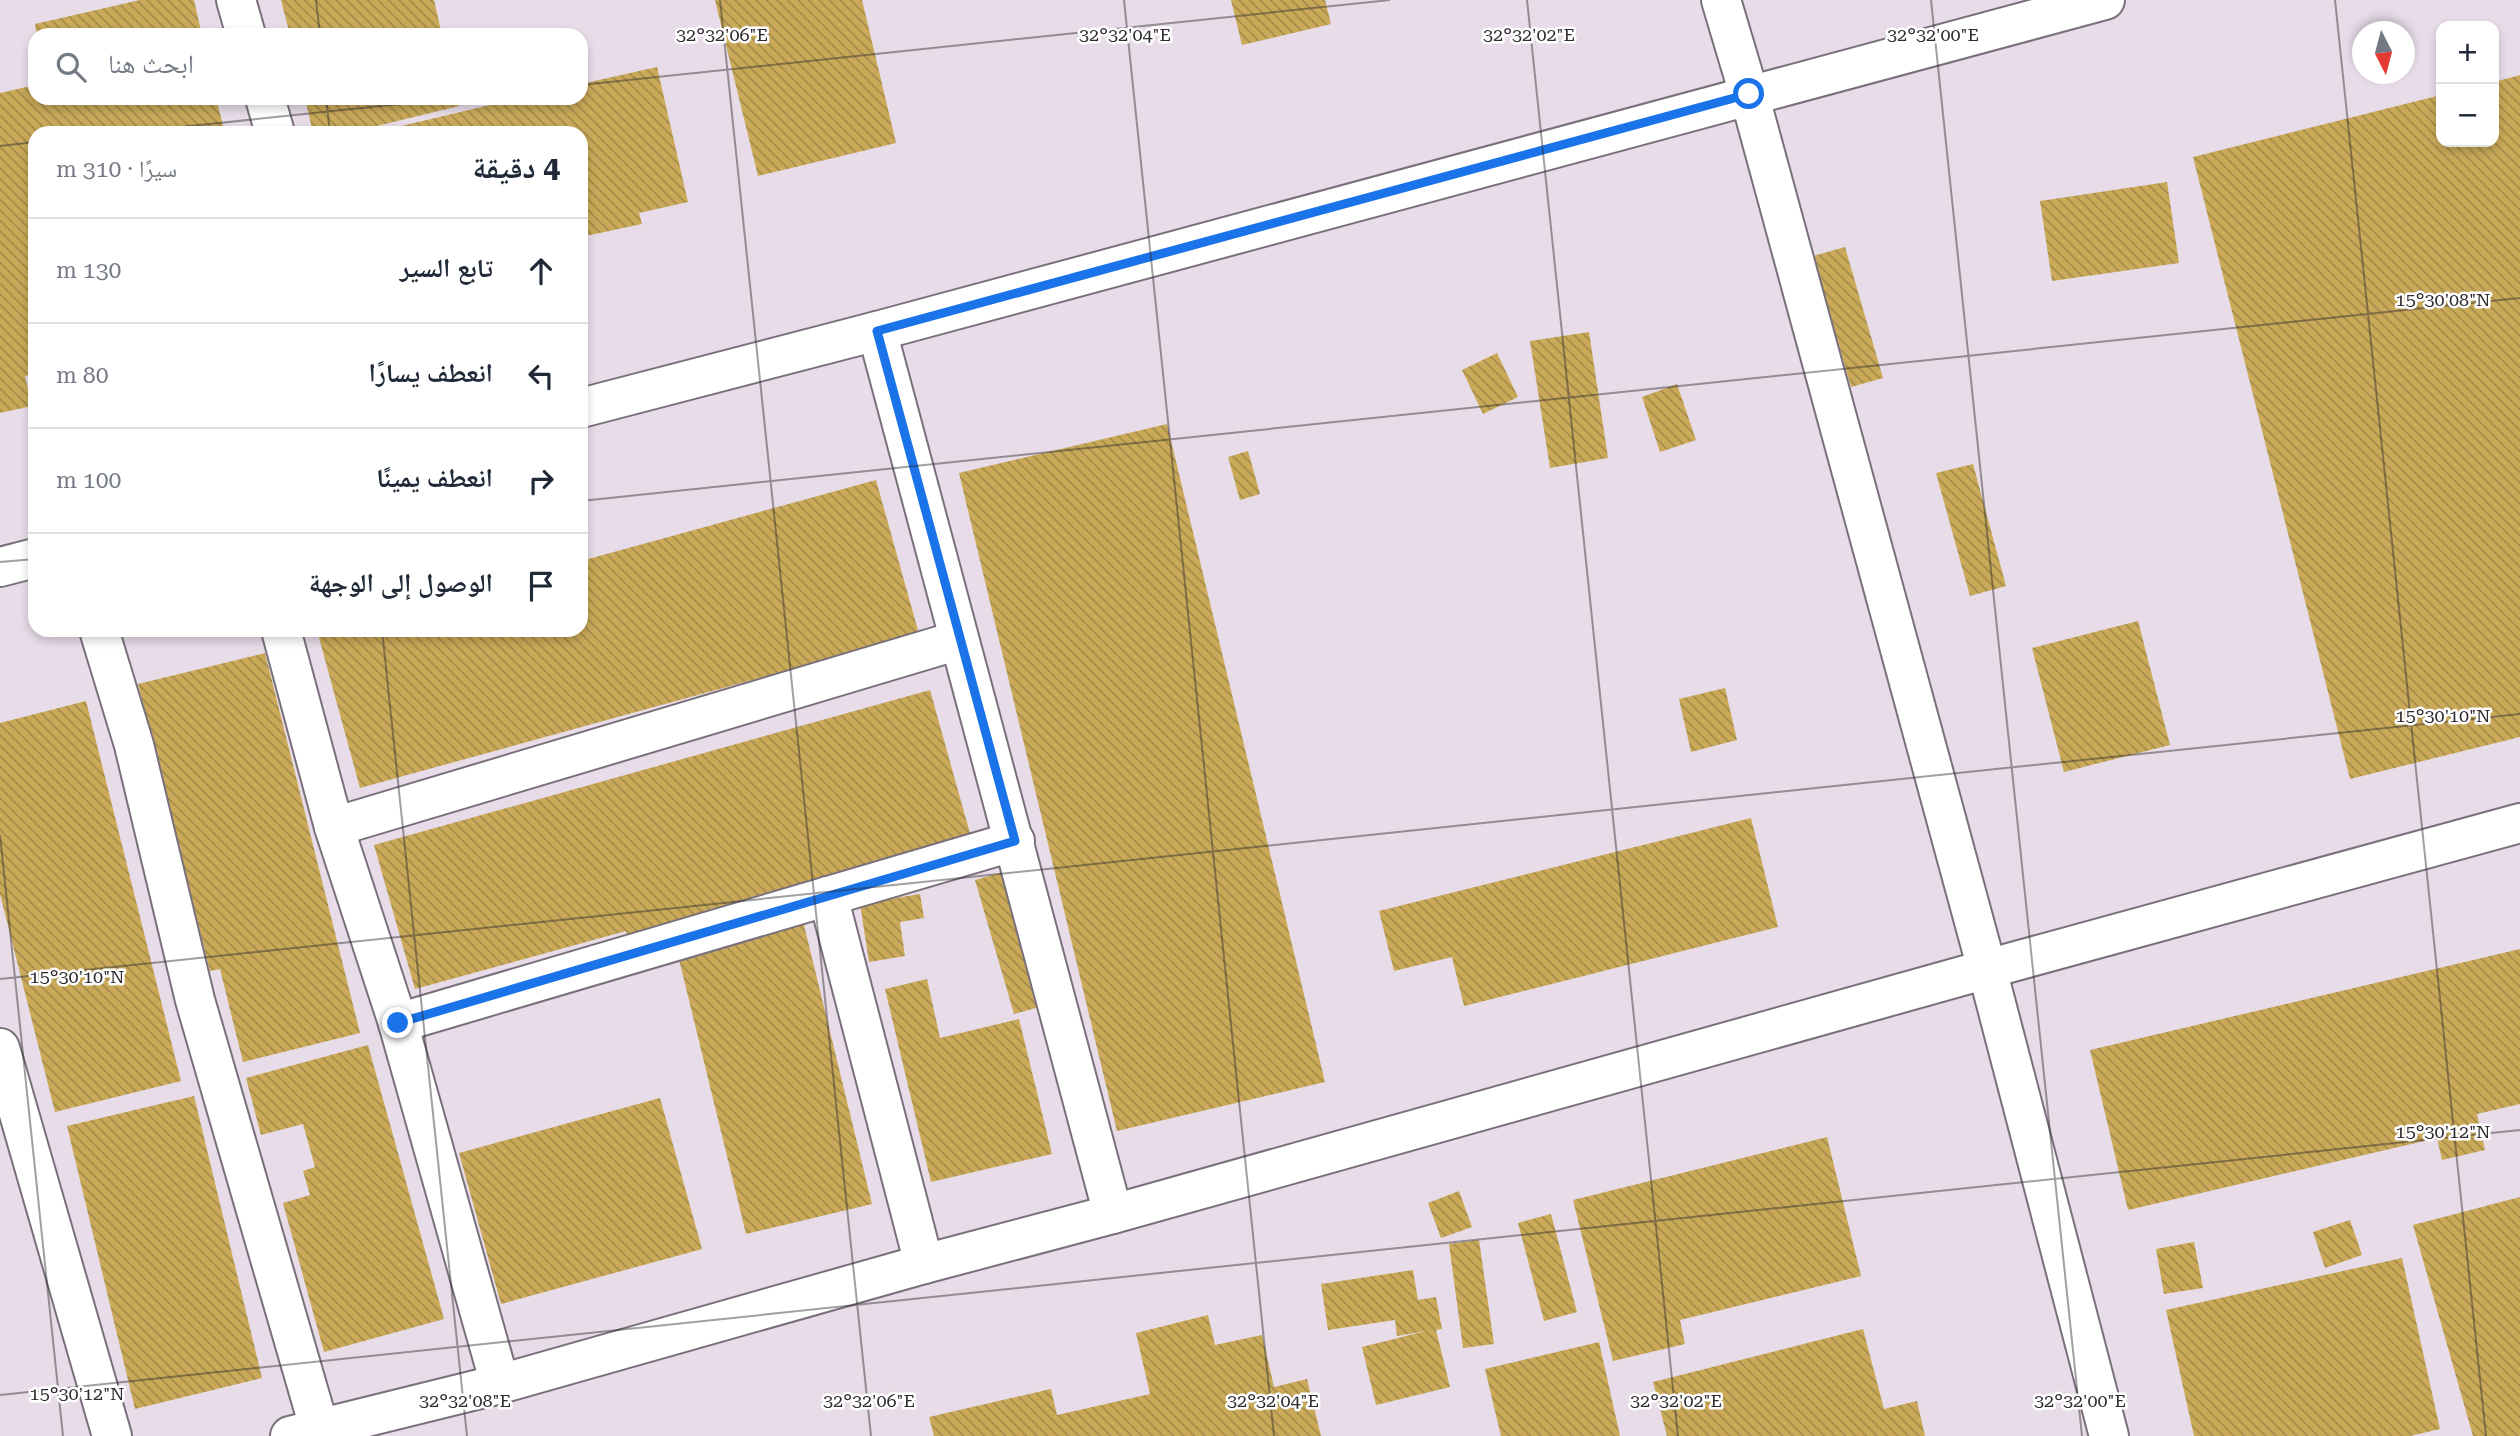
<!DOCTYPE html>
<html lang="ar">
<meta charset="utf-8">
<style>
:root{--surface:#fff;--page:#f2f2f3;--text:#1f2937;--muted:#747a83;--line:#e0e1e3}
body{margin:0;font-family:"Roboto Serif","Noto Naskh Arabic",serif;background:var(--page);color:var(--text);direction:rtl}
.controls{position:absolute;right:21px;top:21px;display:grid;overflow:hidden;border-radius:14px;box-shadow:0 4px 10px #0003}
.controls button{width:63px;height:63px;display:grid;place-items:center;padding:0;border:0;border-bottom:2px solid var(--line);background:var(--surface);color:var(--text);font:35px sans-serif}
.compass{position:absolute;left:2352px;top:21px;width:63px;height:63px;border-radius:50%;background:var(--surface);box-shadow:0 4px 10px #0003;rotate:174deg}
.stop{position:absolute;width:21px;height:21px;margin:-16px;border:5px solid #1a73e8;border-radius:50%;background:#fff}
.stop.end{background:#1a73e8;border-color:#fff;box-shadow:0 2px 7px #0008}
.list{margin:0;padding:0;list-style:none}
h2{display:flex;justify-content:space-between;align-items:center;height:91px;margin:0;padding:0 28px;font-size:30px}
h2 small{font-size:23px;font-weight:400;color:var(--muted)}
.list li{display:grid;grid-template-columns:46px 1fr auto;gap:21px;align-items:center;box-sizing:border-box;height:105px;padding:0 28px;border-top:2px solid var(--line)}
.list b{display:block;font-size:26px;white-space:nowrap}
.list em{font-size:23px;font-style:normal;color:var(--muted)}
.icon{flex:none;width:38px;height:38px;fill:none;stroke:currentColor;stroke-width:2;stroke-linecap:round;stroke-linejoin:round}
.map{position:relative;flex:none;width:2520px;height:1436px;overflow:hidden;direction:ltr}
.search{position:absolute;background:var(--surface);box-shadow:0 4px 10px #0003;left:28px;top:28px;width:560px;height:77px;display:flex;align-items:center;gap:18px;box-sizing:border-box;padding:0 24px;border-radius:21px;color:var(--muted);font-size:26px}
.panel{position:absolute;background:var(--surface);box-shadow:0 4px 10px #0003;left:28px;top:126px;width:560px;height:511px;border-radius:21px;direction:rtl}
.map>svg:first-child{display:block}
.building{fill:url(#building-back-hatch)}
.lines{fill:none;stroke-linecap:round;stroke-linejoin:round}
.minor-casing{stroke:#79707b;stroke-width:42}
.minor{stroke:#fff;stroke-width:38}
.route{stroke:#1a73e8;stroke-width:9}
.ticks{fill:none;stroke:#2e2a2f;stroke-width:2;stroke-opacity:0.45}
.ticks-label{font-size:18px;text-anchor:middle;fill:#2e2a2f;stroke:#fff;stroke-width:5;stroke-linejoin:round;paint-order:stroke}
</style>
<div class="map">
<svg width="2520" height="1436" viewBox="0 0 2520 1436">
<defs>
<pattern id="building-back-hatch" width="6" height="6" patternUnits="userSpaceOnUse" patternTransform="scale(1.75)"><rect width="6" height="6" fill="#caaa59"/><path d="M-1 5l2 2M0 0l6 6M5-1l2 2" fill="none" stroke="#a48b4a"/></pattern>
</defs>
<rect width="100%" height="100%" fill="#e7dce8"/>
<g class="building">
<path d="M140,0H194L202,35H37L35,24Z"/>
<path d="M281,0H434L442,35H290Z"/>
<path d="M715,0H862L896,143L758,176Z"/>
<path d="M1231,0H1325L1331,24L1242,45Z"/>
<path d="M657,67L688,202L639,213L642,224L581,237V133H372L520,98H581V84Z"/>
<path d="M2520,75V737L2350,779L2193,157L2441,95V142H2494V82Z"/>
<path d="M35,85V98H216L225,133H35V374L25,376L32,406L0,413V93Z"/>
<path d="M305,98H457L459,106L348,133H313Z"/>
<path d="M2167,182L2179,263L2052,281L2040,201Z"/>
<path d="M1845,247L1883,378L1851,387L1813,256Z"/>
<path d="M1589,332L1608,458L1550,468L1530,341Z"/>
<path d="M1497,353L1518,397L1483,414L1462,370Z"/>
<path d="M1677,384L1696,440L1660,452L1642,397Z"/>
<path d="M1167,424L1325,1082L1117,1131L959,473Z"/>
<path d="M1248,451L1260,494L1240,500L1228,457Z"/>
<path d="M1973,464L2006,586L1970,596L1936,473Z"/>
<path d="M876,480L919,634L360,788L318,634L332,630H581V561Z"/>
<path d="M2138,621L2170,745L2064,772L2032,648Z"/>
<path d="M265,653L360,1033L243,1062L220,969L210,971L138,684Z"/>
<path d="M1725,688L1737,740L1691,752L1679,699Z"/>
<path d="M930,690L971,837L704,911L705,914L627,935L626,931L415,989L374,845Z"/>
<path d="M86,701L181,1081L55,1112L0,894V723Z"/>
<path d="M1751,818L1778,927L1464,1006L1452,957L1394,971L1379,911Z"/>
<path d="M1008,871L1046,1005L1014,1014L975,880Z"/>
<path d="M920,894L924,918L900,922L905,956L869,962L860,904Z"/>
<path d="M803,921L872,1204L746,1234L677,951Z"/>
<path d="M2520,949V1104L2477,1114L2485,1150L2442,1160L2437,1138L2128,1210L2090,1050Z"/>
<path d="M927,979L940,1038L1019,1019L1052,1154L931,1182L885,989Z"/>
<path d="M368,1045L444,1319L324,1352L283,1203L310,1195L303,1171L315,1167L303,1124L261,1135L246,1078Z"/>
<path d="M194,1096L262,1378L135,1409L67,1126Z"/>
<path d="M660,1098L702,1249L501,1304L459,1153Z"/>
<path d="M1827,1137L1861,1276L1680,1320L1685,1344L1613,1361L1573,1200Z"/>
<path d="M1459,1191L1472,1227L1441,1238L1428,1203Z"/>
<path d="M2520,1197V1436H2473L2413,1225Z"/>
<path d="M1551,1214L1577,1312L1544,1321L1518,1223Z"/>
<path d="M2350,1220L2362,1255L2325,1268L2313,1232Z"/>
<path d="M1479,1240L1494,1344L1463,1348L1449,1244Z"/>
<path d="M2194,1242L2203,1288L2164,1294L2156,1249Z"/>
<path d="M2402,1258L2440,1429L2410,1436H2194L2166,1310Z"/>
<path d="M1413,1270L1418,1300L1436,1297L1442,1329L1436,1330L1450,1387L1376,1405L1362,1347L1426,1331L1397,1336L1395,1320L1328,1330L1321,1284Z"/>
<path d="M1208,1315L1215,1345L1262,1335L1274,1387L1307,1379L1321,1436H934L929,1417L1051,1389L1057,1415L1150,1394L1136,1333Z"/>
<path d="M1863,1329L1884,1409L1917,1401L1925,1436H1667L1653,1382Z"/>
<path d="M1599,1342L1620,1436H1501L1485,1369Z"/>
</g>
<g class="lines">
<g class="minor-casing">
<g id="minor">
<path d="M236,0L246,35"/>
<path d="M1721,0L1749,94L1987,969L2109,1436"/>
<path d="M265,98L275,133"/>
<path d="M877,331L1113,1214"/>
<path d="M581,408L877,331L2105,0"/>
<path d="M0,567L35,558"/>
<path d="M99,630L134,745L195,1000L319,1427"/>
<path d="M281,630L334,827L398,1023L500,1384"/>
<path d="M334,827L959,640"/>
<path d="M828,896L924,1264"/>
<path d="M398,1023L1015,841"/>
<path d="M0,1048L112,1436"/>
<path d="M290,1436L500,1384L924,1264L1113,1214L1987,969L2520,823"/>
</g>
</g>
<use href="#minor" class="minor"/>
</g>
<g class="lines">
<path class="route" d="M398,1023L1015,841L877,331L1749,94"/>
</g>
<path class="ticks" d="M316,0L320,35M720,0L871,1436M1124,0L1274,1436M1527,0L1678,1436M1931,0L2082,1436M2335,0L2486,1436M581,85L1390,0M326,98L330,133M124,133L457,98M0,146L35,142M581,501L2520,298M0,562L35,559M382,630L467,1436M0,835L63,1436M0,979L2520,714M0,1395L2520,1130"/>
<g class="ticks-label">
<text x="722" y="41">32°32'06"E</text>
<text x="1125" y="41">32°32'04"E</text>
<text x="1529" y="41">32°32'02"E</text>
<text x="1933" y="41">32°32'00"E</text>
<text x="2443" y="306">15°30'08"N</text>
<text x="2443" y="722">15°30'10"N</text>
<text x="77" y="983">15°30'10"N</text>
<text x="2443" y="1138">15°30'12"N</text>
<text x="77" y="1400">15°30'12"N</text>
<text x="465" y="1407">32°32'08"E</text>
<text x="869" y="1407">32°32'06"E</text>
<text x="1273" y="1407">32°32'04"E</text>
<text x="1676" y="1407">32°32'02"E</text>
<text x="2080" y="1407">32°32'00"E</text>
</g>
</svg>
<div class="controls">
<button>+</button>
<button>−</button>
</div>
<svg class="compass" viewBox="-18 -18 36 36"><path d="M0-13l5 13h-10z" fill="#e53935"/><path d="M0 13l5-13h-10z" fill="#747a83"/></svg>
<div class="stop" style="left:1749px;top:94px"></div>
<div class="stop end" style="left:398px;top:1023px"></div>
<div class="search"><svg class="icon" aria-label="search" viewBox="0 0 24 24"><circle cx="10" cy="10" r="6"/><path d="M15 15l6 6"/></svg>ابحث هنا</div>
<section class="panel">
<h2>4 دقيقة<small>سيرًا · 310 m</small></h2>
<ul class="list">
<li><svg class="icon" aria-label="ahead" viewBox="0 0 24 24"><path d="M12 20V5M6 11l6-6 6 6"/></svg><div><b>تابع السير</b></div><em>130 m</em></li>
<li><svg class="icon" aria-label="left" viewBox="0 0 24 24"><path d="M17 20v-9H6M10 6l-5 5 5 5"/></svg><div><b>انعطف يسارًا</b></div><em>80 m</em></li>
<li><svg class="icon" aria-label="right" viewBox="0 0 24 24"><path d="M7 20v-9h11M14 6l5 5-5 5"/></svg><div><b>انعطف يمينًا</b></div><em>100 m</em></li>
<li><svg class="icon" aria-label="arrive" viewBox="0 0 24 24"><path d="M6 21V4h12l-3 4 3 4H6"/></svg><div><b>الوصول إلى الوجهة</b></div></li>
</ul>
</section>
</div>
